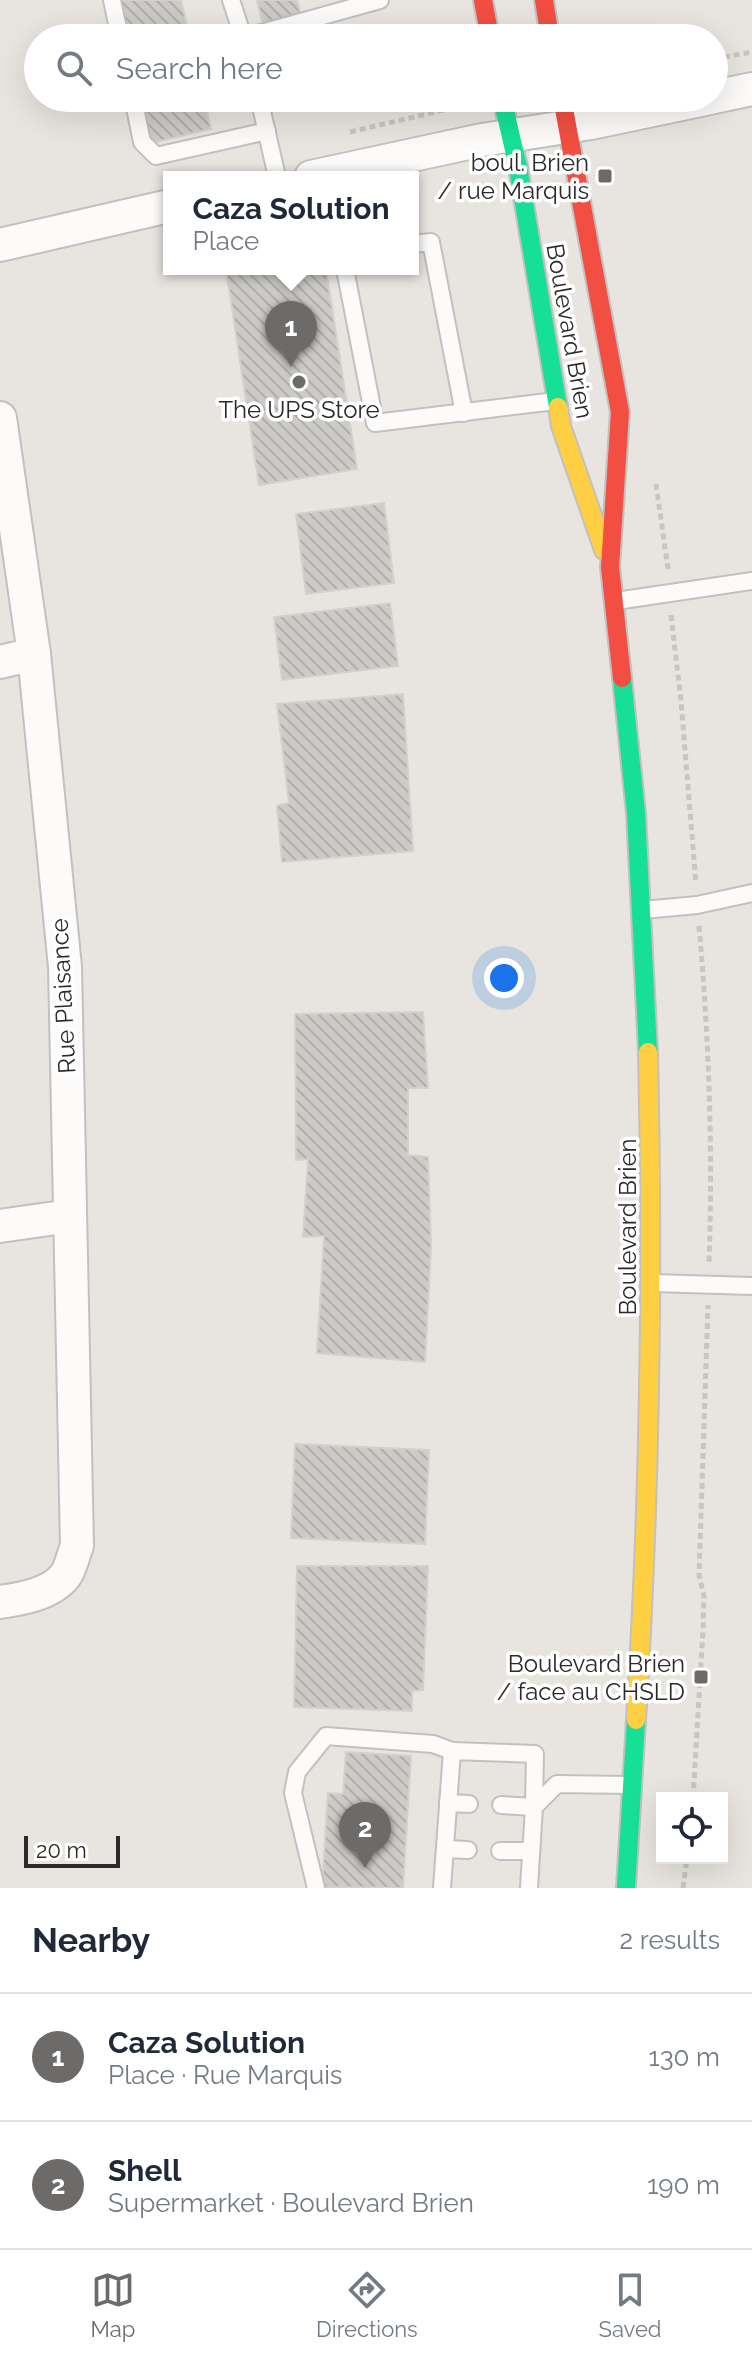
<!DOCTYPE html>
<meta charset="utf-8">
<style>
:root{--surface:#fff;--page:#f6f6f7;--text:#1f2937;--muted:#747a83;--line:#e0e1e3;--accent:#6c6b6a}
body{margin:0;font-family:Raleway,sans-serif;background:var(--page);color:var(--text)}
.controls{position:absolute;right:24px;bottom:24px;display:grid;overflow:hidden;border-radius:0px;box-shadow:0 8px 32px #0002}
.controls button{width:72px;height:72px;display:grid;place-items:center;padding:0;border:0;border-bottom:2px solid var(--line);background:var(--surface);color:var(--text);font:40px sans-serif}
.scale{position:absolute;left:24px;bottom:20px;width:96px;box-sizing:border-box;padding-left:8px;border:4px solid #2a2a2a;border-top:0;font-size:22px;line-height:28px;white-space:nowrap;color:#2a2a2a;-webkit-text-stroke:6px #fff;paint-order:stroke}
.you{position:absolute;left:504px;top:978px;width:28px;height:28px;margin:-20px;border:6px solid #fff;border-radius:50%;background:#1a73e8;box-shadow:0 0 0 12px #1a73e833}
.badge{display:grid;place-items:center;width:52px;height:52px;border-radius:50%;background:var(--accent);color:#fff;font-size:26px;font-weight:700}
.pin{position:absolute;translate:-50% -66px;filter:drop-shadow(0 2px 4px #0008)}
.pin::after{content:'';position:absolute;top:42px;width:28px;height:24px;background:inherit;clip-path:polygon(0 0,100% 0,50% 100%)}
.popup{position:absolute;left:163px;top:171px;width:256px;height:104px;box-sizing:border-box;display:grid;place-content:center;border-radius:0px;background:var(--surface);filter:drop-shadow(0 2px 6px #0005);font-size:26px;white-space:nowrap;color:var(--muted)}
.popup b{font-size:30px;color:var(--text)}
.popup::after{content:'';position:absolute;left:50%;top:100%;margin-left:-16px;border:16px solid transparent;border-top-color:var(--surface)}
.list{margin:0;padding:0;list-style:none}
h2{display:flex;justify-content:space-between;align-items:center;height:104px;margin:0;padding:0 32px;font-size:34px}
h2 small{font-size:26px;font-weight:400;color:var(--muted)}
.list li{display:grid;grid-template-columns:52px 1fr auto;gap:24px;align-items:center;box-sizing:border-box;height:128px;padding:0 32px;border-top:2px solid var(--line)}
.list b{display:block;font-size:30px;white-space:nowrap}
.list p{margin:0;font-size:26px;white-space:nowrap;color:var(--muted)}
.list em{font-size:26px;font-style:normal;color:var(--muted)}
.icon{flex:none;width:44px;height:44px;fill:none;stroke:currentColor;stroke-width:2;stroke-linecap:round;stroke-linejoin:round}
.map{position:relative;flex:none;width:752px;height:1888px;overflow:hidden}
.search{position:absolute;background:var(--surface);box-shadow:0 8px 32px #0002;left:24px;right:24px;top:24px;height:88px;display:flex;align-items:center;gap:20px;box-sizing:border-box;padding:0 28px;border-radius:44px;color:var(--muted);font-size:30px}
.sheet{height:360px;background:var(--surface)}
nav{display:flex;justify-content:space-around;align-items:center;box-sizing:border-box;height:112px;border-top:2px solid var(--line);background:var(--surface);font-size:22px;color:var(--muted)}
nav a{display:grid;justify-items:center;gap:4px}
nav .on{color:var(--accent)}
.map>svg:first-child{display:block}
.building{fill:url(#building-back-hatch);stroke:#d3d1cc;stroke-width:2}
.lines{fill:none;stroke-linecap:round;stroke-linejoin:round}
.lane-casing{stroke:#c1c1c1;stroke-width:20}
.street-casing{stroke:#c1c1c1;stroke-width:36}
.fast-casing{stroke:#c1c1c1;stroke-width:22}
.slow-casing{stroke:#c1c1c1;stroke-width:22}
.jam-casing{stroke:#c1c1c1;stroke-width:22}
.path{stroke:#c6c6c5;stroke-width:5;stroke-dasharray:6 4;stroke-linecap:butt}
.lane{stroke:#fcfbfa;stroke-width:16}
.street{stroke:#fcfbfa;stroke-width:32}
.fast{stroke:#16e098;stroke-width:18}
.slow{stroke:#ffcf43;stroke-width:18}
.jam{stroke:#f24e42;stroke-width:18}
.poi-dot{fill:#6c6b6a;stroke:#fff;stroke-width:3}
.labels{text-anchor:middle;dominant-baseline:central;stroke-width:7;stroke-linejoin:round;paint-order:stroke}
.poi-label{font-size:24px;fill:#2a2a2a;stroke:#fff;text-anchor:end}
.street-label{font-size:24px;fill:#2a2a2a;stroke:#fff}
</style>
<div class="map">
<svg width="752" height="1888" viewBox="0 0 752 1888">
<defs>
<pattern id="building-back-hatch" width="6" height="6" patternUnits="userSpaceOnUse" patternTransform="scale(2)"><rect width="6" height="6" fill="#cdcbc7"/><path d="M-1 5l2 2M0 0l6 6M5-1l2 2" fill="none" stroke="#b0aeab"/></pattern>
</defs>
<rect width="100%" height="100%" fill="#e8e5e0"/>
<g class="building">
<path d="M118,0H181L190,38H126Z"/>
<path d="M257,0H297L306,38H266Z"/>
<path d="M140,98H204L211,129L151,143Z"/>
<path d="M280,98H319L321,103L283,111Z"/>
<path d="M226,269H326L357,469L259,485Z"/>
<path d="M384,503L394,583L306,594L296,514Z"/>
<path d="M390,603L398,666L282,680L274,617Z"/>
<path d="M403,694L413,851L282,862L277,806L289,803L277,704Z"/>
<path d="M423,1012L428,1088H408V1155L428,1157L431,1246L425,1362L317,1353L324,1236L303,1237L308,1159L296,1160L295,1014Z"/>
<path d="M295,1444L429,1450L425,1544L291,1538Z"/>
<path d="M297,1566H428L423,1690L412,1691V1711L294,1707Z"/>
<path d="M346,1752L411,1756L403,1888L322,1887L328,1793L343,1794Z"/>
</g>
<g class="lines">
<g class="lane-casing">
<g id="lane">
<path d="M112,0L120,38"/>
<path d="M231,0L243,37"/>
<path d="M243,38L380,0"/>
<path d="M133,98L142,142L156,156L267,131"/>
<path d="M259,98L277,177"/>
<path d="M413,244L431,242L464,413"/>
<path d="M345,269L375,423L555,401"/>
<path d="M616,601L752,581"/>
<path d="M643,910L697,905L752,893"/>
<path d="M653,1283L752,1286"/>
<path d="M448,1803L469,1804"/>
<path d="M445,1849L468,1850"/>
<path d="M500,1851H531"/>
<path d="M316,1888L293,1793L297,1772L326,1736L433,1744L452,1751"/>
<path d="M442,1888L452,1751L535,1754L534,1807L501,1805"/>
<path d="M529,1888L534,1807L557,1784L631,1785"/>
</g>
</g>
<g class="street-casing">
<g id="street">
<path d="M714,97L752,89"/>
<path d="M311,177L482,140L591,123L710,98"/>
<path d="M0,245L169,206"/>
<path d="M0,418L34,654L65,967L77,1546C73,1555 71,1568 65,1576C51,1594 21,1599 0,1602"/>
<path d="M0,662L34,654"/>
<path d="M0,1226L70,1216"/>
</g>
</g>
<g class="fast-casing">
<g id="fast">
<path d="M502,98L518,167L558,407"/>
<path d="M622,678L636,813L648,1052"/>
<path d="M626,1888L636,1720"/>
</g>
</g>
<g class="slow-casing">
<g id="slow">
<path d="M558,407L561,426L604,550"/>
<path d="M636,1720C650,1497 653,1275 648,1052"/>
</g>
</g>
<g class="jam-casing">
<g id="jam">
<path d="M483,0L490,38"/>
<path d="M544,0L550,38"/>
<path d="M562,98L620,412L610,567L622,678"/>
</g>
</g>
<g class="path">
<path d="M714,59L752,52"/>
<path d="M350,132L465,105"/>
<path d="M656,484L668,569"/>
<path d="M671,615L681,701L696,884"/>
<path d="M699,926C709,1039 713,1150 709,1263"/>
<path d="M693,1798L703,1630L704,1596L699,1575L708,1305"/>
<path d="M683,1888L687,1858"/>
</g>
<use href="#lane" class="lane"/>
<use href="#street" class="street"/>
<use href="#fast" class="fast"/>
<use href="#slow" class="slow"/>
<use href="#jam" class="jam"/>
</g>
<g class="poi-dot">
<rect x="597" y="168" width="16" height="16" rx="4"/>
<circle cx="299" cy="382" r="8"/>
<rect x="693" y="1669" width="16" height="16" rx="4"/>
</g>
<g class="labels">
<g class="poi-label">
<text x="589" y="162">boul. Brien<tspan x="589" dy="28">/ rue Marquis</tspan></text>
<text x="299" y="409" text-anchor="middle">The UPS Store</text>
<text x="685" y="1663">Boulevard Brien<tspan x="685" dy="28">/ face au CHSLD</tspan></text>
</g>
<g class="street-label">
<text transform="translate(570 331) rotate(80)">Boulevard Brien</text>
<text transform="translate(63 996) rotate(-93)">Rue Plaisance</text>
<text transform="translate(627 1227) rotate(-90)">Boulevard Brien</text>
</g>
</g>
</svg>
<div class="controls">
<button><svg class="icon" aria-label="locate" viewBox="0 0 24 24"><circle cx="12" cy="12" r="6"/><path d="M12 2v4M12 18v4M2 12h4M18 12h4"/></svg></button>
</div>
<div class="scale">20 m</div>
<div class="you"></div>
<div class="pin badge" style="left:291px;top:367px">1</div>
<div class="popup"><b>Caza Solution</b>Place</div>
<div class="pin badge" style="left:365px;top:1868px">2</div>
<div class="search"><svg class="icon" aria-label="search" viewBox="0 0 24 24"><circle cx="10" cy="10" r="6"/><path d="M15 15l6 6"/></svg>Search here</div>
</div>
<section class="sheet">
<h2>Nearby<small>2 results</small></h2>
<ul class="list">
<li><span class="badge">1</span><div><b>Caza Solution</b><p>Place · Rue Marquis</p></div><em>130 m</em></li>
<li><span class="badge">2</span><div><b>Shell</b><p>Supermarket · Boulevard Brien</p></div><em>190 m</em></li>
</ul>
</section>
<nav>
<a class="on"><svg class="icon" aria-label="map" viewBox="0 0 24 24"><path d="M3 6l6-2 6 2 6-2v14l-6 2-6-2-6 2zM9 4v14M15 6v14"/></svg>Map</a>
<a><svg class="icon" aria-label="directions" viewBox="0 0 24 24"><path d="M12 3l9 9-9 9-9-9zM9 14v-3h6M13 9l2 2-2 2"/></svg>Directions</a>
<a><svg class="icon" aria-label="saved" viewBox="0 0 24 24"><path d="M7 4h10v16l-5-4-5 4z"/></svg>Saved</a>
</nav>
